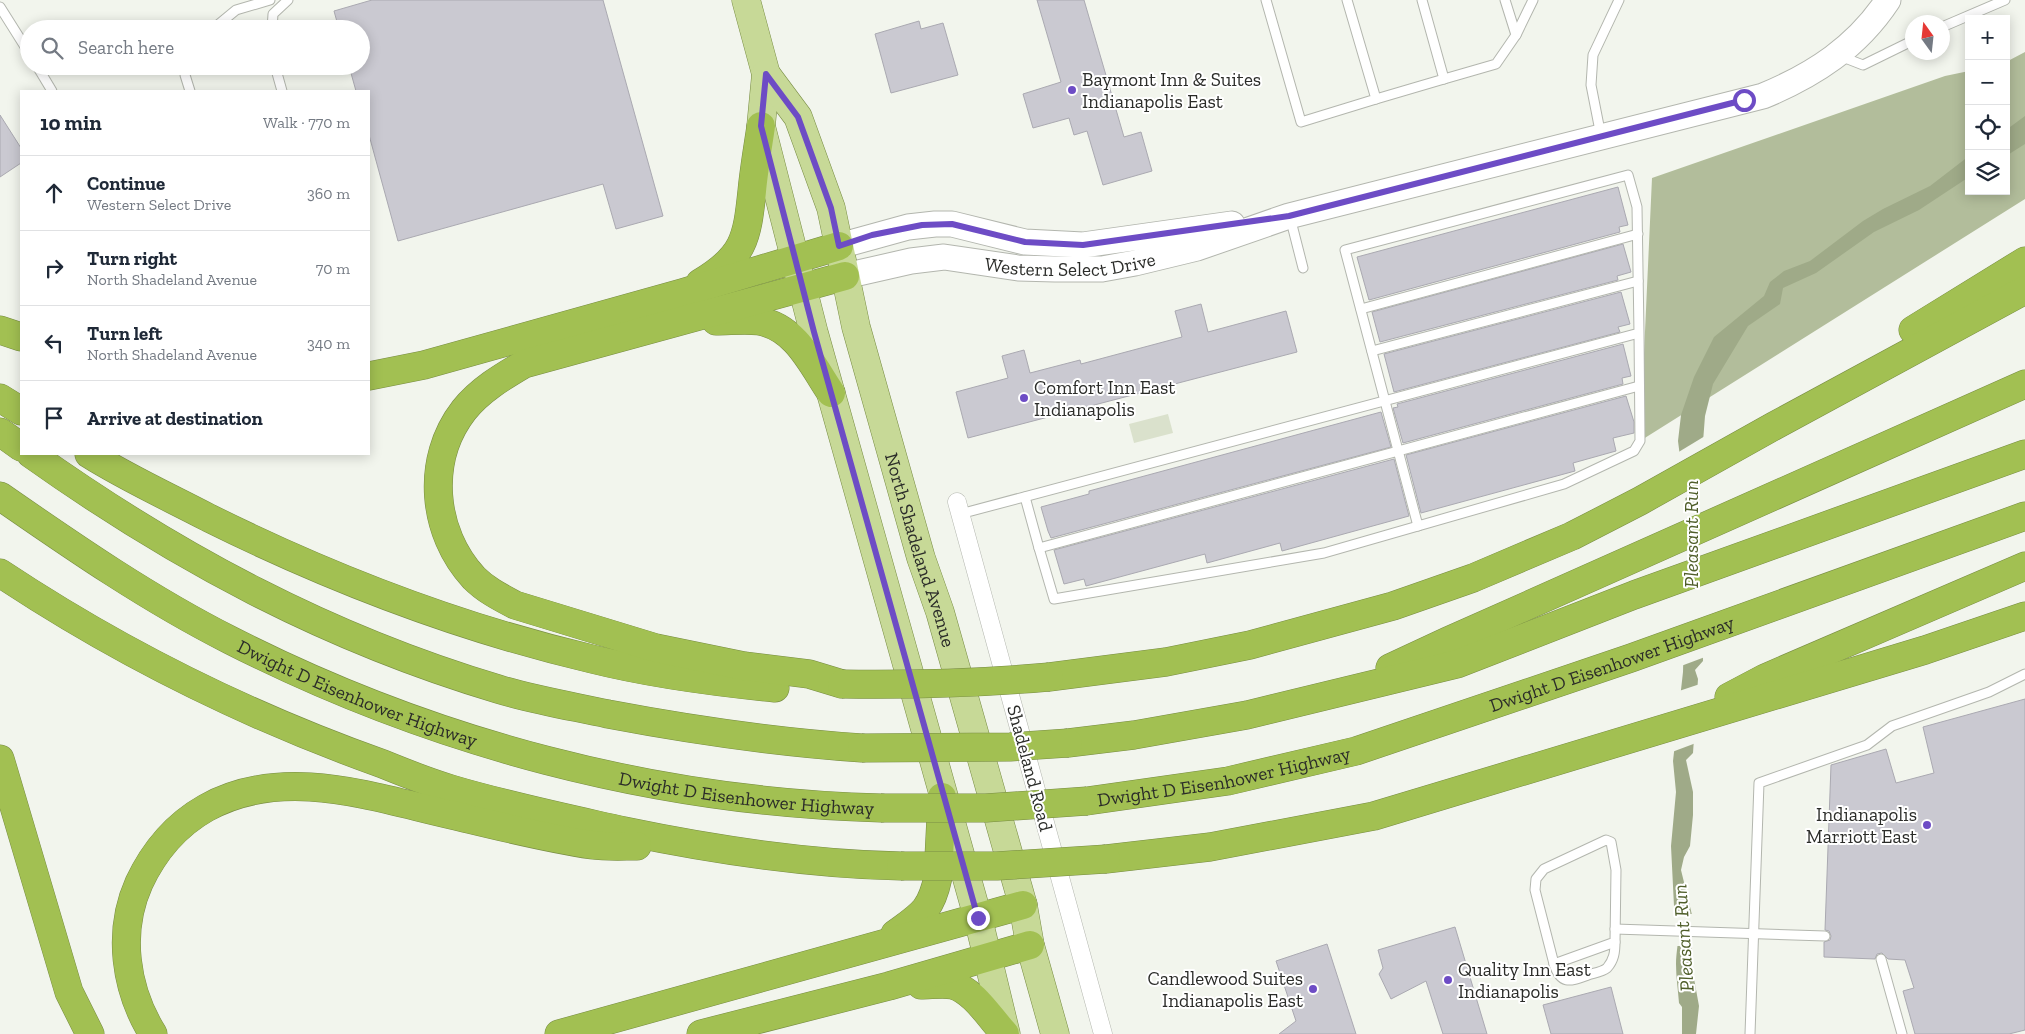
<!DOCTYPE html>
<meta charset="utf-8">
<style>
:root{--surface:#fff;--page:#f2f2f3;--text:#1f2937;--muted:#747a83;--line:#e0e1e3}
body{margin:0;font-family:"Zilla Slab",serif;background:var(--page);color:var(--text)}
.controls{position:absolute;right:15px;top:15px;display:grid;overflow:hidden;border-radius:0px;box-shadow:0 2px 12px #0003}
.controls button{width:45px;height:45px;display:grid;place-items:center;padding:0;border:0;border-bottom:1px solid var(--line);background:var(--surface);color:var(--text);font:25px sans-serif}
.compass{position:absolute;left:1905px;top:15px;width:45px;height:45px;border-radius:50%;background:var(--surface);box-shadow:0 2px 12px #0003;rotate:345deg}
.stop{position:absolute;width:15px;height:15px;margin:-11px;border:4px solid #6d4cc5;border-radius:50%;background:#fff}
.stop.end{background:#6d4cc5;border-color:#fff;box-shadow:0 1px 5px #0008}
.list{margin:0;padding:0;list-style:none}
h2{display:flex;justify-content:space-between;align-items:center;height:65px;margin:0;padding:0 20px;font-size:21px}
h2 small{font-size:16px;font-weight:400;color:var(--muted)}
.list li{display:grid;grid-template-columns:32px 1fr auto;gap:15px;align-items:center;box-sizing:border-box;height:75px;padding:0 20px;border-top:1px solid var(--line)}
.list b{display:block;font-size:19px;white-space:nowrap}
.list p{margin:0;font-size:16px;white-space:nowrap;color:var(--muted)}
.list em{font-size:16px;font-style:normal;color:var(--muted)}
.icon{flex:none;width:28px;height:28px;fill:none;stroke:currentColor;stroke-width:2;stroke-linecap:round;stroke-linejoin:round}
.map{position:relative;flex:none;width:2025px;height:1034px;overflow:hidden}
.search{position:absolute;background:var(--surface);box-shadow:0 2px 12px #0003;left:20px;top:20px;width:350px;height:55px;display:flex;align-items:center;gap:12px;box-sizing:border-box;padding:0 18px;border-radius:28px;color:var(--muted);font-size:19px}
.panel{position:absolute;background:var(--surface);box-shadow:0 2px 12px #0003;left:20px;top:90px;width:350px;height:365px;border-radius:0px}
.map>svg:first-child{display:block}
.green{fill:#dae1cc}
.forest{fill:#b2bd9b}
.water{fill:#9faa88}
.pier{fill:#f2f5ed}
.building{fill:#cac9d1;stroke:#aaa9b1}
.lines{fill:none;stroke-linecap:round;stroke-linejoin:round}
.lane-casing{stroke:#b3b6ae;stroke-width:11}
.street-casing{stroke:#b3b6ae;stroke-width:19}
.secondary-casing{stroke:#b3b6ae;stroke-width:27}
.primary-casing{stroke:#788c44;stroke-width:29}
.highway-casing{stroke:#788c44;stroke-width:29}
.lane{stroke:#fff;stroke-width:9}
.street{stroke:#fff;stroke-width:18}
.secondary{stroke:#fff;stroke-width:25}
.primary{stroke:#c7d997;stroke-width:28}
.highway{stroke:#a2c052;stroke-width:28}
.highway-bridge-casing{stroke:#788c44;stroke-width:29;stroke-linecap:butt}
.highway-bridge{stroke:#a2c052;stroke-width:28}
.route{stroke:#6d4cc5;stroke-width:6}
.poi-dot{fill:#6d4cc5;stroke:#fff;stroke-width:2}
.labels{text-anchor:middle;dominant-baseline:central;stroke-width:4;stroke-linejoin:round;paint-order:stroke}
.poi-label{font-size:19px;fill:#2b2c29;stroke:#fff;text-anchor:start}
.street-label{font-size:19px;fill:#2b2c29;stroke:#fff}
.water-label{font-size:20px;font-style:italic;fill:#4f5e2a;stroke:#fff}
</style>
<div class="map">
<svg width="2025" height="1034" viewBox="0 0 2025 1034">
<rect width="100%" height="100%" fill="#f2f5ed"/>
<path class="green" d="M1168,414L1173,433L1134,443L1129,424Z"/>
<path class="forest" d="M2025,52V199L1640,441L1652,178L1945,76L1969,71V191H2006V62Z"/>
<g class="water">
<path d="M2025,116V144L2006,156V130Z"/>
<path d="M1969,156V177L1919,210L1874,232L1816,273L1783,288L1780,304L1748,326L1713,384L1705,416L1699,494L1703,661L1695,670L1698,679L1693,753L1686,760L1693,792V815L1690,846L1684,857L1681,870L1693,919L1691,962L1699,1006L1696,1034H1682V1007L1679,1003C1678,990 1676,977 1676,964C1676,945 1684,923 1674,906L1671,846L1676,792L1673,761L1683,672L1687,512L1678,441L1681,415L1694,377L1714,337L1764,296L1770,282L1784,271L1810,261L1863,221L1883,209L1930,186Z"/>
</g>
<g class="pier">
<path d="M1705,436L1702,489L1682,500L1677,453Z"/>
<path d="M1703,504L1705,657L1681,666L1684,512Z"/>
<path d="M1700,684L1696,743L1672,752L1679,691Z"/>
<path d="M1676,914H1694L1695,946H1676Z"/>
</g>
<g class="building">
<path d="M372,0H603L663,216L616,229L603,184L398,241L369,135V91H356L349,66H361V29H339L334,11Z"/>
<path d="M1037,0H1084L1124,137L1141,132L1152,171L1103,185L1087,131L1074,135L1069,118L1033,128L1023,94L1061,82Z"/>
<path d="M919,21L921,29L943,23L958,75L891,93L875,34Z"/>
<path d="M0,115L21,148V163L0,177Z"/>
<path d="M1618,187L1628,225L1619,227L1620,232L1369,300L1357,257Z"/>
<path d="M1623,244L1631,272L1617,276L1618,280L1380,342L1372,312Z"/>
<path d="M1621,292L1630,324L1618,327L1620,332L1394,392L1384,354Z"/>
<path d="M1201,304L1208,332L1286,311L1297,352L968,438L956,392L1008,378L1002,356L1024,350L1030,373L1080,360L1081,364L1182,337L1175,311Z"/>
<path d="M1623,344L1631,376L1622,378L1623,384L1403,443L1393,408L1398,407L1397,404Z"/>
<path d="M1626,396L1634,422V433L1613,438L1616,451L1573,463L1575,471L1421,513L1406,455Z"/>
<path d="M1381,412L1391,447L1051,538L1048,531L1041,507L1089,494V491Z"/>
<path d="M1394,459L1409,516L1282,551L1280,543L1207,563L1205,554L1086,586L1084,579L1064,584L1054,550Z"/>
<path d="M2025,699V1030L2009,1034H1915L1903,991L1914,988L1905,960L1888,959L1882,953L1877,954L1875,959L1824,957V942L1830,940L1831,936L1829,931L1825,930L1831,765L1886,749L1896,783L1934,773L1923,727Z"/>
<path d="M1455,927L1487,1034H1443L1426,981L1391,999L1379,974L1383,968L1378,950Z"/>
<path d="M1327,944L1356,1034H1279L1296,1021L1276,961Z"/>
<path d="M1611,987L1623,1034H1551L1543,1005Z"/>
</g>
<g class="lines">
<g class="lane-casing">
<g id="lane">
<path d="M1266,0L1301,122L1376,99L1347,0"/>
<path d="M0,7L29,53"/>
<path d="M1942,27L2005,0"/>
<path d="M213,29L236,10L270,0"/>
<path d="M272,29L273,14L288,0"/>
<path d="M1516,35L1533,0"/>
<path d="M1840,56L1863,65L1912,41"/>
<path d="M37,66L52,91"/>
<path d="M189,66L185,75L190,91"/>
<path d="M275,66L282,91"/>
<path d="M1444,79L1496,64L1516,35L1505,0"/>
<path d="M1376,99L1444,79L1422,0"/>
<path d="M1601,136L1591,85L1593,55L1619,0"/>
<path d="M1290,217L1303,268"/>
<path d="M1361,309L1638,234"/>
<path d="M1372,351L1638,281"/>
<path d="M1025,497L1039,548L1639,386"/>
<path d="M960,514C1187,454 1413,393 1639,333L1637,207L1628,175L1345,250L1418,526L1564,484L1634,451L1640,441L1639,333"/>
<path d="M1039,548L1054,599L1324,553L1418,526"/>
<path d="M1606,840L1611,842L1616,870L1615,942L1554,964L1535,890L1536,879L1544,869Z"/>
<path d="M1615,929L1825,936"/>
<path d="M1881,959L1902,1034"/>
<path d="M1554,964C1561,986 1571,981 1588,975C1594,973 1602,972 1607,968C1614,960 1615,952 1615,942"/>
<path d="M1750,1034L1759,783L1867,745L1892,726L1989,692L2025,674"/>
</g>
</g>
<g class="street-casing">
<path id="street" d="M957,502L1103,1034"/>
</g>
<g class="secondary-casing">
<g id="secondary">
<path d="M839,246L908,227L935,224H952L1025,242L1083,245L1232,224"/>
<path id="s1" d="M845,276L911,261L944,257L1018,268L1055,269H1102L1135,263L1197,248L1289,216L1763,96C1814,75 1857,47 1888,0"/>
</g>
</g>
<g class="primary-casing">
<g id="primary">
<path d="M746,0L766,74L761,126L814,333L978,918L1006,1034"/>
<path id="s2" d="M766,74L798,117L831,208L856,327L921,558L940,612L1023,905L1030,945L1055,1034"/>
</g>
</g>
<g class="highway-casing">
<g id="highway">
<path d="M700,283C744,257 747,239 752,191C754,169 758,147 761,126"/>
<path d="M716,321C730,321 746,319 759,321C796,327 812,365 831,393"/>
<path d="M0,330L21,337"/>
<path d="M1913,330L2025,261"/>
<path d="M369,376L424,365L682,293L839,246"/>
<path d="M0,398L21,411"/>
<path d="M0,432L21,447"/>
<path d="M31,454C176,557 327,638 498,689C534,700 571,706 608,714C692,730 776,742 862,748"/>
<path d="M89,454C127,478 169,497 209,518C330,578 460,628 592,659C652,674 714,682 775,688"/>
<path id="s3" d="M0,496C75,548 149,599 230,640C432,743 655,802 881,808"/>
<path d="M0,573C119,652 248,716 383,764C405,773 428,782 451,789C508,806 566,818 624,831C715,850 807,864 901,866"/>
<path d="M1390,668L1448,641L2025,384"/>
<path d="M1049,677L1166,662L1250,645L1393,606L1473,578L1572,536L1640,501L1774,426L2025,290"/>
<path d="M842,684L809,674L744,666L656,648L515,605C500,597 486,590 474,578C432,533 425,460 464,410C480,390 502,377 524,364L845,276"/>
<path d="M1729,697L1765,678L2025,566"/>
<path d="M1068,743L1134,735L1247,715L1457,664L1634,595L2025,454"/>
<path d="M0,759L69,992L90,1034"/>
<path id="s4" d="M1087,801L1228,781L1356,751L1631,658L2025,516"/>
<path d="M1106,859L1210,847L1374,816L1925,650L2025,616"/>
<path d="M895,934C921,915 931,911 938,877L942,797"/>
<path d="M921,985C931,985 943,983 953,985C974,991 990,1018 1005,1034"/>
<path d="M153,1034C125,989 117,932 139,883C154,851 176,825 206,808C283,765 372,797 452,815C498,826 545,838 592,845C607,847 623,846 637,846"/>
<path d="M559,1034L1023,905"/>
<path d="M701,1034L889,986L1030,945"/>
</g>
</g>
<use href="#lane" class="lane"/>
<use href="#street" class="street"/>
<use href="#secondary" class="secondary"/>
<use href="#primary" class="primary"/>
<use href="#highway" class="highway"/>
<g class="highway-bridge-casing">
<g id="highway-bridge">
<path d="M842,684C911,685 980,683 1049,677"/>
<path d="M862,748L1010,747L1068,743"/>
<path d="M881,808H986L1087,801"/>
<path d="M901,866H997L1106,859"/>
</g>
</g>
<use href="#highway-bridge" class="highway-bridge"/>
</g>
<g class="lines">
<path class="route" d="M978,918L814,332L761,126L766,74L798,117L831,208L839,246L872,235L922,225L952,224L1025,242L1083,245L1289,216L1744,100"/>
</g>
<g class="poi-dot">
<circle cx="1072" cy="90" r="5"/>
<circle cx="1024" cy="398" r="5"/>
<circle cx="1927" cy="825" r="5"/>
<circle cx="1448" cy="980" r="5"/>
<circle cx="1313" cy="989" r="5"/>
</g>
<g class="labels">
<g class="poi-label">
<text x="1082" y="79">Baymont Inn &amp; Suites<tspan x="1082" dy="22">Indianapolis East</tspan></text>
<text x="1034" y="387">Comfort Inn East<tspan x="1034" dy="22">Indianapolis</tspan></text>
<text x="1917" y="814" text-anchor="end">Indianapolis<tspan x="1917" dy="22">Marriott East</tspan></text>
<text x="1458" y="969">Quality Inn East<tspan x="1458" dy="22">Indianapolis</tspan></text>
<text x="1303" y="978" text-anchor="end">Candlewood Suites<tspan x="1303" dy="22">Indianapolis East</tspan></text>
</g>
<g class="street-label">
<text stroke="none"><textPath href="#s1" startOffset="228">Western Select Drive</textPath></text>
<text stroke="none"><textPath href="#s2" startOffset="504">North Shadeland Avenue</textPath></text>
<text stroke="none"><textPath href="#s4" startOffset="544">Dwight D Eisenhower Highway</textPath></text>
<text stroke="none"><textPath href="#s3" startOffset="410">Dwight D Eisenhower Highway</textPath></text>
<text transform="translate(1030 768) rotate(75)">Shadeland Road</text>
<text stroke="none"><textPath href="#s4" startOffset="139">Dwight D Eisenhower Highway</textPath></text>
<text stroke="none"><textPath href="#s3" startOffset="814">Dwight D Eisenhower Highway</textPath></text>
</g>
<g class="water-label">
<text transform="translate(1691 534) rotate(-90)">Pleasant Run</text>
<text transform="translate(1683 938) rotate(-94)">Pleasant Run</text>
</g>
</g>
</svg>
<div class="controls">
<button>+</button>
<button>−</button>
<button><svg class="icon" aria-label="locate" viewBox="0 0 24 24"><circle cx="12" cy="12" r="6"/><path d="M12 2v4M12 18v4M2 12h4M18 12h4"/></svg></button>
<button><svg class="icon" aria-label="layers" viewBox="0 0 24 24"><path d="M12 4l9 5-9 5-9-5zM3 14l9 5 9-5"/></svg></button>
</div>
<svg class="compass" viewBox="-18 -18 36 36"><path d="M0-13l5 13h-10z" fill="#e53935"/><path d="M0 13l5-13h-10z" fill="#747a83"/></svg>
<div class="stop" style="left:1744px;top:100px"></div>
<div class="stop end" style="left:978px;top:918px"></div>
<div class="search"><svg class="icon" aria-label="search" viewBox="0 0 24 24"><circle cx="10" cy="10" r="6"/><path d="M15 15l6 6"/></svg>Search here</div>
<section class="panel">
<h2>10 min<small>Walk · 770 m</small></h2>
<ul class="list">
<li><svg class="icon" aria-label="ahead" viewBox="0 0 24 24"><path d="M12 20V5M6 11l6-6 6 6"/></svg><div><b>Continue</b><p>Western Select Drive</p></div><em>360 m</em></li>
<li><svg class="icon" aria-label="right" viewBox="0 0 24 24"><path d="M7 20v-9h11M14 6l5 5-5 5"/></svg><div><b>Turn right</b><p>North Shadeland Avenue</p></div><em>70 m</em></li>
<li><svg class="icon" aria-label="left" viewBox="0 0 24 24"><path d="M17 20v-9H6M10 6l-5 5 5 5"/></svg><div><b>Turn left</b><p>North Shadeland Avenue</p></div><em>340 m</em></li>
<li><svg class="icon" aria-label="arrive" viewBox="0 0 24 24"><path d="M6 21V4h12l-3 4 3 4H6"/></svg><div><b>Arrive at destination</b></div></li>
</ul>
</section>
</div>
